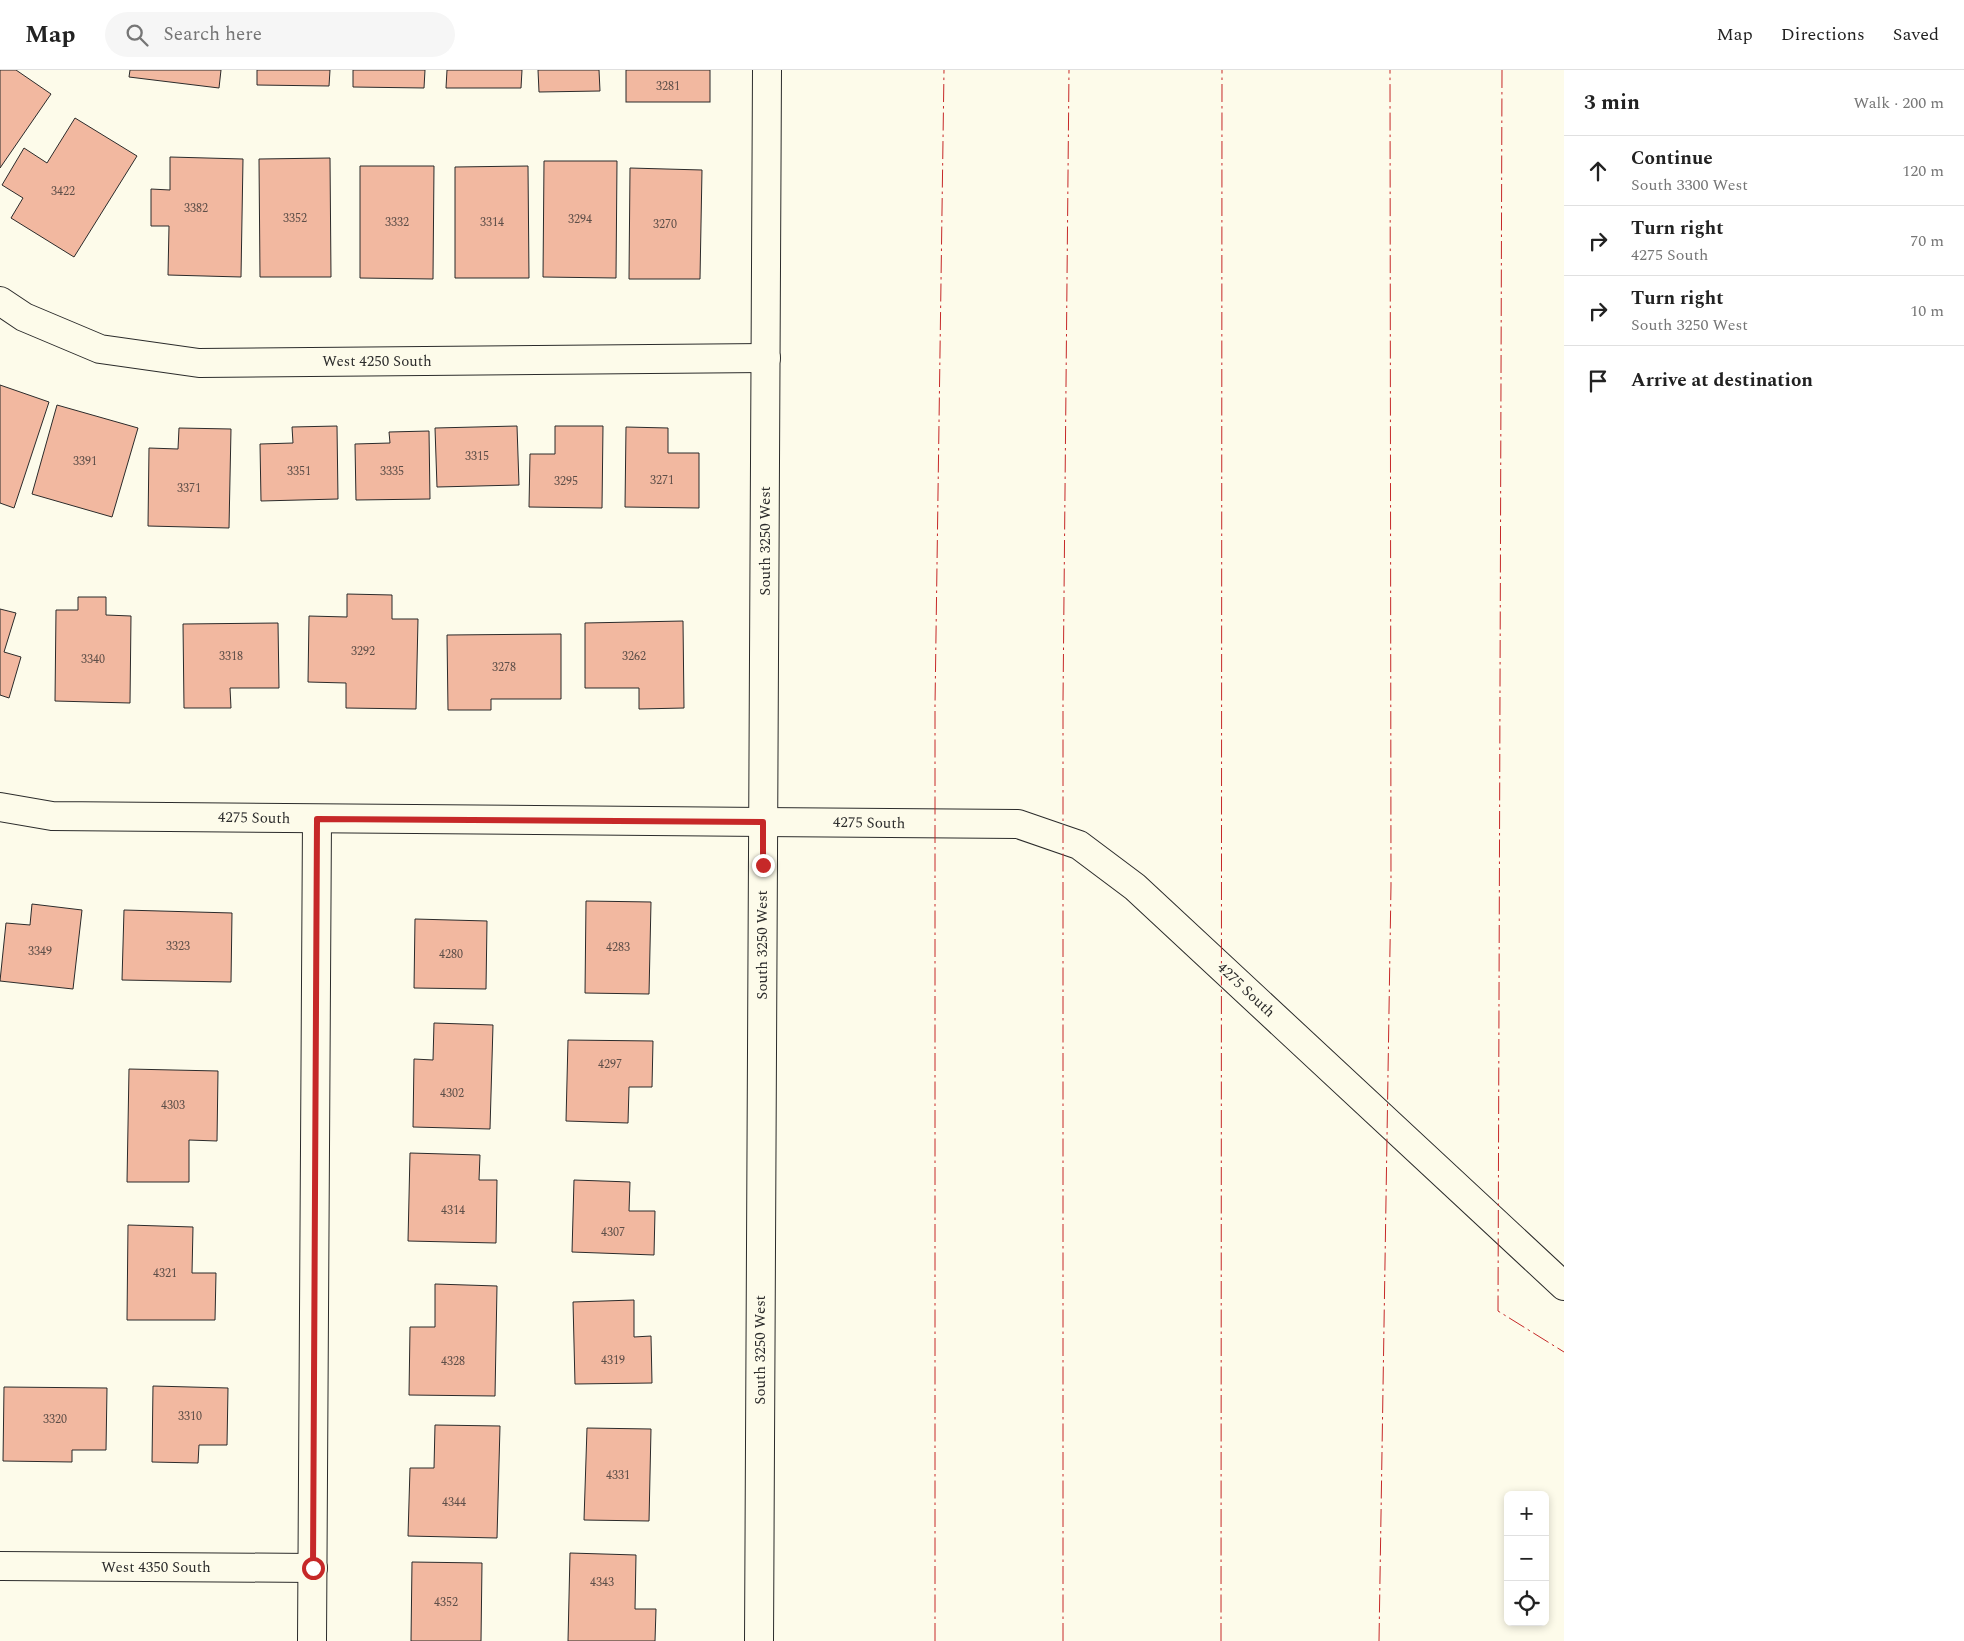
<!DOCTYPE html>
<meta charset="utf-8">
<style>
:root{--surface:#fff;--page:#f6f6f6;--text:#222;--muted:#767676;--line:#e0e0e0}
body{margin:0;font-family:Spectral,serif;background:var(--page);color:var(--text)}
.controls{position:absolute;right:15px;bottom:15px;display:grid;overflow:hidden;border-radius:8px;box-shadow:0 2px 8px #0003}
.controls button{width:45px;height:45px;display:grid;place-items:center;padding:0;border:0;border-bottom:1px solid var(--line);background:var(--surface);color:var(--text);font:25px sans-serif}
.stop{position:absolute;width:15px;height:15px;margin:-11px;border:4px solid #c62828;border-radius:50%;background:#fff}
.stop.end{background:#c62828;border-color:#fff;box-shadow:0 1px 5px #0008}
.list{margin:0;padding:0;list-style:none}
h2{display:flex;justify-content:space-between;align-items:center;height:65px;margin:0;padding:0 20px;font-size:21px}
h2 small{font-size:16px;font-weight:400;color:var(--muted)}
.list li{display:grid;grid-template-columns:32px 1fr auto;gap:15px;align-items:center;box-sizing:border-box;height:70px;padding:0 20px;border-top:1px solid var(--line)}
.list b{display:block;font-size:19px;white-space:nowrap}
.list p{margin:0;font-size:16px;white-space:nowrap;color:var(--muted)}
.list em{font-size:16px;font-style:normal;color:var(--muted)}
.icon{flex:none;width:28px;height:28px;fill:none;stroke:currentColor;stroke-width:2;stroke-linecap:round;stroke-linejoin:round}
.map{position:relative;flex:none;width:1564px;height:1571px;overflow:hidden}
header{display:flex;align-items:center;gap:30px;box-sizing:border-box;height:70px;padding:0 25px;background:var(--surface);border-bottom:1px solid var(--line)}
header strong{font-size:24px}
nav{display:flex;gap:28px;margin-inline-start:auto;font-size:18px}
.search{width:350px;height:45px;background:var(--page);display:flex;align-items:center;gap:12px;box-sizing:border-box;padding:0 18px;border-radius:28px;color:var(--muted);font-size:19px}
main{display:flex}
aside{flex:1;background:var(--surface)}
.map>svg:first-child{display:block}
.building{fill:#f2b8a0;stroke:#2b2b2b}
.lines{fill:none;stroke-linecap:round;stroke-linejoin:round}
.minor-casing{stroke:#2b2b2b;stroke-width:30}
.minor{stroke:#fdfbea;stroke-width:28}
.power{stroke:#c62828;stroke-width:1;stroke-dasharray:18 4 2.5 4;stroke-linecap:butt}
.route{stroke:#c62828;stroke-width:6}
.labels{text-anchor:middle;dominant-baseline:central;stroke-width:4;stroke-linejoin:round;paint-order:stroke}
.number-label{font-size:12px;fill:#5d4e48}
.street-label{font-size:15px;fill:#2b2b2b;stroke:#fdfbea}
</style>
<header>
<strong>Map</strong>
<div class="search"><svg class="icon" aria-label="search" viewBox="0 0 24 24"><circle cx="10" cy="10" r="6"/><path d="M15 15l6 6"/></svg>Search here</div>
<nav><a>Map</a><a>Directions</a><a>Saved</a></nav>
</header>
<main>
<div class="map">
<svg width="1564" height="1571" viewBox="0 0 1564 1571">
<rect width="100%" height="100%" fill="#fdfbea"/>
<g class="building">
<path d="M0,0H16L51,24L0,98Z"/>
<path d="M130,0H221L219,18L129,7Z"/>
<path d="M257,0H330L329,16L257,15Z"/>
<path d="M353,0H425L424,18L353,17Z"/>
<path d="M447,0H522L521,18H446Z"/>
<path d="M538,0H599L600,21L539,22Z"/>
<rect x="626" y="0" width="84" height="32"/>
<path d="M75,48L137,86L74,187L11,148L23,128L2,115L24,78L47,93Z"/>
<path d="M170,87L243,89L241,207L168,205L169,156H151V119L170,120Z"/>
<path d="M330,88L331,207H260L259,89Z"/>
<path d="M544,91H617L616,208L543,207Z"/>
<path d="M360,96H434L433,209L360,208Z"/>
<path d="M528,96L529,208H455V97Z"/>
<path d="M630,98L702,100L700,209H629Z"/>
<path d="M0,315L49,332L14,438L0,433Z"/>
<path d="M57,335L138,358L112,447L32,424Z"/>
<path d="M337,356L338,429L261,431L260,374L293,373L292,357Z"/>
<path d="M517,356L519,415L437,417L435,358Z"/>
<path d="M555,356H603L602,438L529,437L530,384H555Z"/>
<path d="M626,357L668,358V383H699V438L625,437Z"/>
<path d="M179,358L231,359L229,458L148,456L149,378L178,379Z"/>
<path d="M429,361L430,429L356,430L355,374L390,373L389,362Z"/>
<path d="M347,524L392,525V549H418L416,639L346,638V613L308,612L309,546L347,547Z"/>
<path d="M78,527H106V545L131,546L130,633L55,631L56,540H78Z"/>
<path d="M0,539L16,543L4,582L21,587L9,628L0,625Z"/>
<path d="M683,551L684,638L639,639V618H585V553Z"/>
<path d="M278,553L279,618H230L231,638H184L183,554Z"/>
<path d="M561,564V629H491V640H448L447,565Z"/>
<path d="M586,831L651,832L649,924L585,923Z"/>
<path d="M32,834L82,840L73,919L0,911L6,853L30,855Z"/>
<path d="M124,840L232,843L231,912L122,910Z"/>
<path d="M415,849L487,851L486,919L414,918Z"/>
<path d="M434,953L493,955L490,1059L413,1057L414,989L433,990Z"/>
<path d="M568,970L653,971L652,1017H629L628,1053L566,1051Z"/>
<path d="M129,999L218,1001L217,1071L189,1070V1112H127Z"/>
<path d="M410,1083L480,1085L479,1110H497L496,1173L408,1171Z"/>
<path d="M574,1110L630,1112L629,1141H655L654,1185L572,1182Z"/>
<path d="M128,1155L193,1157L192,1203H216L215,1250H127Z"/>
<path d="M435,1214L497,1216L495,1326L409,1325L410,1257H435Z"/>
<path d="M634,1230V1267L651,1266L652,1313L575,1314L573,1232Z"/>
<path d="M153,1316L228,1318L227,1375H199L198,1393L152,1392Z"/>
<path d="M4,1317L107,1318L106,1380H72V1392L3,1391Z"/>
<path d="M435,1355L500,1356L497,1468L408,1466L410,1398H434Z"/>
<path d="M587,1358L651,1359L649,1451L584,1450Z"/>
<path d="M570,1483L636,1485L635,1539H656L655,1571H568Z"/>
<path d="M412,1492L482,1493L481,1571H411Z"/>
</g>
<g class="lines">
<g class="minor-casing">
<g id="minor">
<path d="M0,231L24,247L100,279L199,293L766,288"/>
<path d="M0,737L52,746L1018,754L1079,775L1135,817L1564,1216"/>
<path d="M0,1496L313,1498"/>
<path d="M312,1571L317,749"/>
<path d="M759,1571L767,0"/>
</g>
</g>
<use href="#minor" class="minor"/>
<g class="power">
<path d="M1502,0L1498,1241L1564,1282"/>
<path d="M935,1571V636L944,0"/>
<path d="M1063,1571V632L1069,0"/>
<path d="M1221,1571L1222,0"/>
<path d="M1379,1571L1391,815L1390,0"/>
</g>
</g>
<g class="lines">
<path class="route" d="M313,1498L317,749L763,752V795"/>
</g>
<g class="labels">
<g class="number-label">
<text x="668" y="16">3281</text>
<text x="63" y="121">3422</text>
<text x="196" y="138">3382</text>
<text x="295" y="148">3352</text>
<text x="580" y="149">3294</text>
<text x="397" y="152">3332</text>
<text x="492" y="152">3314</text>
<text x="665" y="154">3270</text>
<text x="477" y="386">3315</text>
<text x="85" y="391">3391</text>
<text x="299" y="401">3351</text>
<text x="392" y="401">3335</text>
<text x="662" y="410">3271</text>
<text x="566" y="411">3295</text>
<text x="189" y="418">3371</text>
<text x="363" y="581">3292</text>
<text x="231" y="586">3318</text>
<text x="634" y="586">3262</text>
<text x="93" y="589">3340</text>
<text x="504" y="597">3278</text>
<text x="178" y="876">3323</text>
<text x="618" y="877">4283</text>
<text x="40" y="881">3349</text>
<text x="451" y="884">4280</text>
<text x="610" y="994">4297</text>
<text x="452" y="1023">4302</text>
<text x="173" y="1035">4303</text>
<text x="453" y="1140">4314</text>
<text x="613" y="1162">4307</text>
<text x="165" y="1203">4321</text>
<text x="613" y="1290">4319</text>
<text x="453" y="1291">4328</text>
<text x="190" y="1346">3310</text>
<text x="55" y="1349">3320</text>
<text x="618" y="1405">4331</text>
<text x="454" y="1432">4344</text>
<text x="602" y="1512">4343</text>
<text x="446" y="1532">4352</text>
</g>
<g class="street-label">
<text x="377" y="291">West 4250 South</text>
<text transform="translate(765 471) rotate(-90)">South 3250 West</text>
<text transform="translate(254 748) rotate(1)">4275 South</text>
<text transform="translate(869 753) rotate(1)">4275 South</text>
<text transform="translate(762 875) rotate(-90)">South 3250 West</text>
<text transform="translate(1246 920) rotate(43)">4275 South</text>
<text transform="translate(760 1280) rotate(-90)">South 3250 West</text>
<text x="156" y="1497">West 4350 South</text>
</g>
</g>
</svg>
<div class="controls">
<button>+</button>
<button>−</button>
<button><svg class="icon" aria-label="locate" viewBox="0 0 24 24"><circle cx="12" cy="12" r="6"/><path d="M12 2v4M12 18v4M2 12h4M18 12h4"/></svg></button>
</div>
<div class="stop" style="left:313px;top:1498px"></div>
<div class="stop end" style="left:763px;top:795px"></div>
</div>
<aside>
<h2>3 min<small>Walk · 200 m</small></h2>
<ul class="list">
<li><svg class="icon" aria-label="ahead" viewBox="0 0 24 24"><path d="M12 20V5M6 11l6-6 6 6"/></svg><div><b>Continue</b><p>South 3300 West</p></div><em>120 m</em></li>
<li><svg class="icon" aria-label="right" viewBox="0 0 24 24"><path d="M7 20v-9h11M14 6l5 5-5 5"/></svg><div><b>Turn right</b><p>4275 South</p></div><em>70 m</em></li>
<li><svg class="icon" aria-label="right" viewBox="0 0 24 24"><path d="M7 20v-9h11M14 6l5 5-5 5"/></svg><div><b>Turn right</b><p>South 3250 West</p></div><em>10 m</em></li>
<li><svg class="icon" aria-label="arrive" viewBox="0 0 24 24"><path d="M6 21V4h12l-3 4 3 4H6"/></svg><div><b>Arrive at destination</b></div></li>
</ul>
</aside>
</main>
